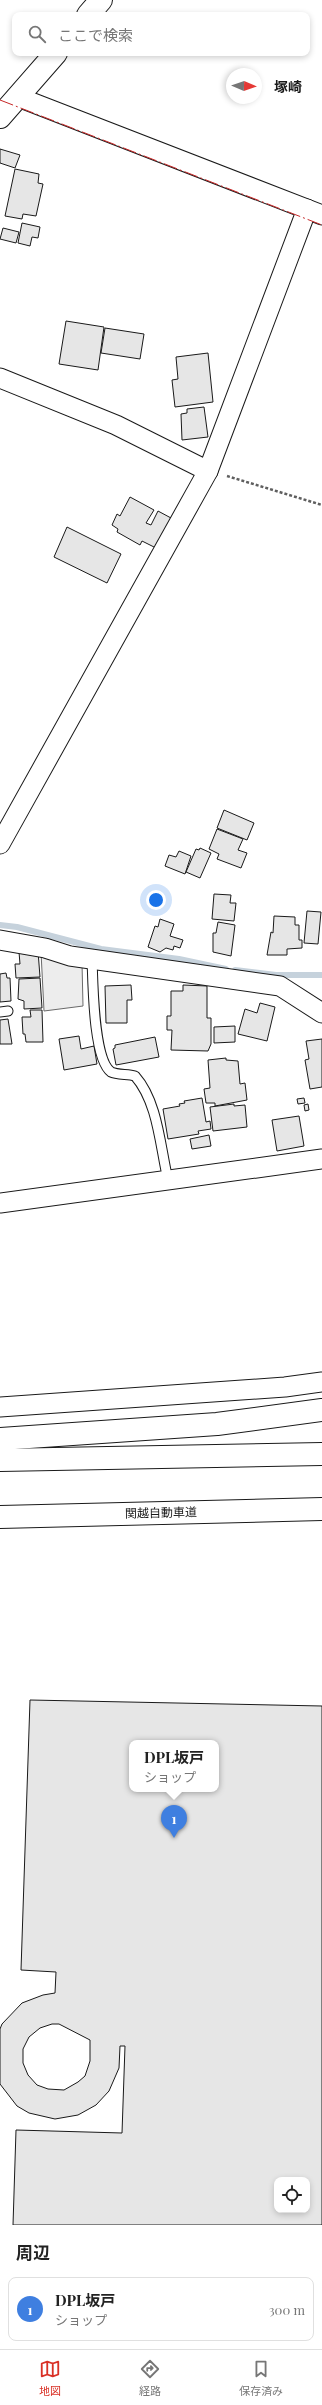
<!DOCTYPE html>
<html lang="ja">
<meta charset="utf-8">
<style>
:root{--surface:#fff;--page:#f2f2f2;--text:#222;--muted:#767676;--line:#e0e0e0;--accent:#d93025}
body{margin:0;font-family:"Playfair Display","Noto Sans JP",serif;background:var(--page);color:var(--text)}
.controls{position:absolute;right:12px;bottom:12px;display:grid;overflow:hidden;border-radius:8px;box-shadow:0 2px 6px #0003}
.controls button{width:36px;height:36px;display:grid;place-items:center;padding:0;border:0;border-bottom:1px solid var(--line);background:var(--surface);color:var(--text);font:20px sans-serif}
.compass{position:absolute;left:226px;top:68px;width:36px;height:36px;border-radius:50%;background:var(--surface);box-shadow:0 2px 6px #0003;rotate:92deg}
.you{position:absolute;left:156px;top:900px;width:14px;height:14px;margin:-10px;border:3px solid #fff;border-radius:50%;background:#1a73e8;box-shadow:0 0 0 6px #1a73e833}
.badge{display:grid;place-items:center;width:26px;height:26px;border-radius:50%;background:var(--accent);color:#fff;font-size:13px;font-weight:700}
.pin{position:absolute;translate:-50% -33px;filter:drop-shadow(0 1px 2px #0008)}
.pin::after{content:'';position:absolute;top:21px;width:14px;height:12px;background:inherit;clip-path:polygon(0 0,100% 0,50% 100%)}
.popup{position:absolute;left:129px;top:1740px;width:90px;height:52px;box-sizing:border-box;display:grid;place-content:center;border-radius:8px;background:var(--surface);filter:drop-shadow(0 1px 3px #0005);font-size:13px;white-space:nowrap;color:var(--muted)}
.popup b{font-size:15px;color:var(--text)}
.popup::after{content:'';position:absolute;left:50%;top:100%;margin-left:-8px;border:8px solid transparent;border-top-color:var(--surface)}
.list{margin:0;padding:0;list-style:none}
h2{display:flex;justify-content:space-between;align-items:center;height:52px;margin:0;padding:0 16px;font-size:17px}
h2 small{font-size:13px;font-weight:400;color:var(--muted)}
.list li{display:grid;grid-template-columns:26px 1fr auto;gap:12px;align-items:center;box-sizing:border-box;height:64px;margin:0 8px 8px;padding:0 8px;border:1px solid var(--line);border-radius:8px}
.list b{display:block;font-size:15px;white-space:nowrap}
.list p{margin:0;font-size:13px;white-space:nowrap;color:var(--muted)}
.list em{font-size:13px;font-style:normal;color:var(--muted)}
.icon{flex:none;width:22px;height:22px;fill:none;stroke:currentColor;stroke-width:2;stroke-linecap:round;stroke-linejoin:round}
.map{position:relative;flex:none;width:322px;height:2225px;overflow:hidden}
.search{position:absolute;background:var(--surface);box-shadow:0 2px 6px #0003;left:12px;right:12px;top:12px;height:44px;display:flex;align-items:center;gap:10px;box-sizing:border-box;padding:0 14px;border-radius:8px;color:var(--muted);font-size:15px}
.sheet{height:124px;background:var(--surface)}
nav{display:flex;justify-content:space-around;align-items:center;box-sizing:border-box;height:56px;border-top:1px solid var(--line);background:var(--surface);font-size:11px;color:var(--muted)}
nav a{display:grid;justify-items:center;gap:2px}
nav .on{color:var(--accent)}
.map>svg:first-child{display:block}
.parking{fill:#ededed;stroke:#6a6a6a}
.lines{fill:none;stroke-linecap:round;stroke-linejoin:round}
.stream{stroke:#c6d2dc;stroke-width:6}
.building{fill:#e6e6e6;stroke:#1a1a1a;fill-rule:evenodd}
.service-casing{stroke:#1a1a1a;stroke-width:11}
.minor-casing{stroke:#1a1a1a;stroke-width:21}
.tertiary-casing{stroke:#1a1a1a;stroke-width:24}
.motorway-casing{stroke:#1a1a1a;stroke-width:24}
.path{stroke:#5f5f5f;stroke-width:2.5;stroke-dasharray:3 2;stroke-linecap:butt}
.service{stroke:#fff;stroke-width:9}
.minor{stroke:#fff;stroke-width:19}
.tertiary{stroke:#fff;stroke-width:22}
.motorway{stroke:#fff;stroke-width:22}
.power{stroke:#c62828;stroke-width:1;stroke-dasharray:14 3 2 3;stroke-linecap:butt}
.labels{text-anchor:middle;dominant-baseline:central;stroke-width:3;stroke-linejoin:round;paint-order:stroke}
.street-label{font-size:12px;fill:#1a1a1a;stroke:#fff}
.quarter-label{font-size:14px;font-weight:bold;fill:#1a1a1a;stroke:#fff}
</style>
<div class="map">
<svg width="322" height="2225" viewBox="0 0 322 2225">
<rect width="100%" height="100%" fill="#fff"/>
<path class="parking" d="M41,952L82,963L83,1006L44,1011Z"/>
<g class="lines">
<g class="stream">
<path d="M0,925L17,927L101,949L179,959L226,969"/>
<path d="M235,970L276,975H322"/>
</g>
</g>
<g class="building">
<path d="M0,149L20,155L15,168L0,163Z"/>
<path d="M15,169L39,174L38,183L43,184L36,216L23,214L22,219L5,216Z"/>
<path d="M22,223L40,227L38,238L32,237L30,246L18,243Z"/>
<path d="M3,228L19,232L16,243L0,239Z"/>
<path d="M66,321L104,327L98,370L59,364Z"/>
<path d="M105,328L144,334L140,359L101,353Z"/>
<path d="M208,353L213,402L175,407L172,380L178,379L176,357Z"/>
<path d="M204,407L208,437L182,440L181,414L187,413V409Z"/>
<path d="M130,497L154,510L146,523L151,525L158,511L171,518L156,548L142,541L140,545L117,532L118,529L112,525L117,514L120,516Z"/>
<path d="M67,527L121,554L107,583L54,557Z"/>
<path d="M224,810L254,823L247,840L217,828Z"/>
<path d="M217,829L243,839L238,850L247,853L241,868L217,859L219,854L209,849Z"/>
<path d="M200,848L211,853L200,878L186,872L196,849L199,850Z"/>
<path d="M179,851L191,856L185,874L165,866L169,855L176,857Z"/>
<path d="M214,894L231,895L230,903H236L234,921L212,919Z"/>
<path d="M307,911L321,912L318,944L304,943Z"/>
<path d="M274,916L295,917V925H299V940H302V948L287,949V955H267L271,932L273,933Z"/>
<path d="M160,919L174,924L170,936L183,940L180,948L174,946L173,950L166,948L160,952L148,947L155,926L158,927Z"/>
<path d="M218,922L235,925L231,956L213,952V933H216Z"/>
<path d="M38,951L40,977L16,978L15,964H20L19,952Z"/>
<path d="M6,973L7,978H10L11,1001L0,1002V974Z"/>
<path d="M40,978L42,1008L24,1009V1001L18,999L19,979Z"/>
<path d="M131,985L132,1000H127V1023H106L105,986Z"/>
<path d="M183,985L207,986V1018H211V1044L208,1051L171,1050L172,1030H167V1016H171V991H183Z"/>
<path d="M260,1003L275,1007L267,1041L238,1034L245,1009L257,1013Z"/>
<path d="M30,1010H42L43,1042H26L25,1034H23L22,1017H31Z"/>
<path d="M8,1019L12,1044H0V1020Z"/>
<path d="M235,1026V1042L214,1043V1027Z"/>
<path d="M79,1036L81,1049L94,1046L97,1064L64,1070L59,1039Z"/>
<path d="M155,1037L159,1057L116,1065L113,1049L115,1048V1045Z"/>
<path d="M322,1039V1087L310,1089L305,1060L309,1059L306,1041Z"/>
<path d="M226,1058V1060L238,1061L240,1084L245,1083L247,1100L215,1106V1103H206L204,1089L210,1088L208,1060Z"/>
<path d="M202,1098L206,1122L210,1121L211,1129L198,1131L199,1134L168,1139L163,1109L180,1106L179,1104L185,1103L184,1101Z"/>
<path d="M304,1098L305,1103L298,1104L297,1099Z"/>
<path d="M234,1104V1106L245,1105L247,1127L213,1131L210,1107Z"/>
<path d="M308,1104L309,1110L305,1111L304,1105Z"/>
<path d="M299,1116L304,1146L277,1151L272,1120Z"/>
<path d="M209,1135L211,1146L192,1149L190,1139Z"/>
<path d="M30,1700L322,1706V2225H13L16,2130L122,2133L125,2046H120L119,2068L109,2091L96,2105L78,2115L55,2119L29,2113L17,2106L0,2084V2029L2,2024L22,2003L43,1995L55,1993L56,1972L21,1970ZM132,1743H216V1789H132ZM52,2024H59L90,2040V2061L85,2076L78,2082L64,2090L48,2089L37,2085L28,2075L23,2063V2049L29,2037L40,2028ZM277,2180H307V2210H277Z"/>
</g>
<g class="lines">
<g class="service-casing">
<g id="service">
<path d="M92,959C93,981 93,1059 111,1072C117,1075 128,1074 135,1076C158,1102 160,1146 168,1180"/>
<path d="M0,1012L8,1011"/>
</g>
</g>
<g class="minor-casing">
<g id="minor">
<path d="M18,97L322,215"/>
<path d="M0,378L116,425L208,471"/>
<path d="M0,844L208,471L307,209"/>
<path d="M0,940L45,948L70,956L280,986L322,1013"/>
<path d="M0,1203L322,1159"/>
<path d="M0,1407L285,1387L322,1382"/>
</g>
</g>
<g class="tertiary-casing">
<g id="tertiary">
<path d="M88,15L101,0"/>
<path d="M0,117L56,53"/>
</g>
</g>
<g class="motorway-casing">
<g id="motorway">
<path d="M0,1439L217,1424L322,1410"/>
<path d="M0,1460L322,1454"/>
<path d="M0,1517L322,1509"/>
</g>
</g>
<path class="path" d="M227,476L322,505"/>
<use href="#service" class="service"/>
<use href="#minor" class="minor"/>
<use href="#tertiary" class="tertiary"/>
<use href="#motorway" class="motorway"/>
<path class="power" d="M0,100L322,225"/>
</g>
<g class="labels">
<g class="street-label">
<text transform="translate(161 1512) rotate(-1)">関越自動車道</text>
</g>
<g class="quarter-label">
<text x="288" y="86">塚崎</text>
</g>
</g>
</svg>
<div class="controls">
<button><svg class="icon" aria-label="locate" viewBox="0 0 24 24"><circle cx="12" cy="12" r="6"/><path d="M12 2v4M12 18v4M2 12h4M18 12h4"/></svg></button>
</div>
<svg class="compass" viewBox="-18 -18 36 36"><path d="M0-13l5 13h-10z" fill="#e53935"/><path d="M0 13l5-13h-10z" fill="#767676"/></svg>
<div class="you"></div>
<div class="pin badge" style="left:174px;top:1838px;background:#3f7fe0">1</div>
<div class="popup"><b>DPL坂戸</b>ショップ</div>
<div class="search"><svg class="icon" aria-label="search" viewBox="0 0 24 24"><circle cx="10" cy="10" r="6"/><path d="M15 15l6 6"/></svg>ここで検索</div>
</div>
<section class="sheet">
<h2>周辺<small></small></h2>
<ul class="list">
<li><span class="badge" style="background:#3f7fe0">1</span><div><b>DPL坂戸</b><p>ショップ</p></div><em>300 m</em></li>
</ul>
</section>
<nav>
<a class="on"><svg class="icon" aria-label="map" viewBox="0 0 24 24"><path d="M3 6l6-2 6 2 6-2v14l-6 2-6-2-6 2zM9 4v14M15 6v14"/></svg>地図</a>
<a><svg class="icon" aria-label="directions" viewBox="0 0 24 24"><path d="M12 3l9 9-9 9-9-9zM9 14v-3h6M13 9l2 2-2 2"/></svg>経路</a>
<a><svg class="icon" aria-label="saved" viewBox="0 0 24 24"><path d="M7 4h10v16l-5-4-5 4z"/></svg>保存済み</a>
</nav>
